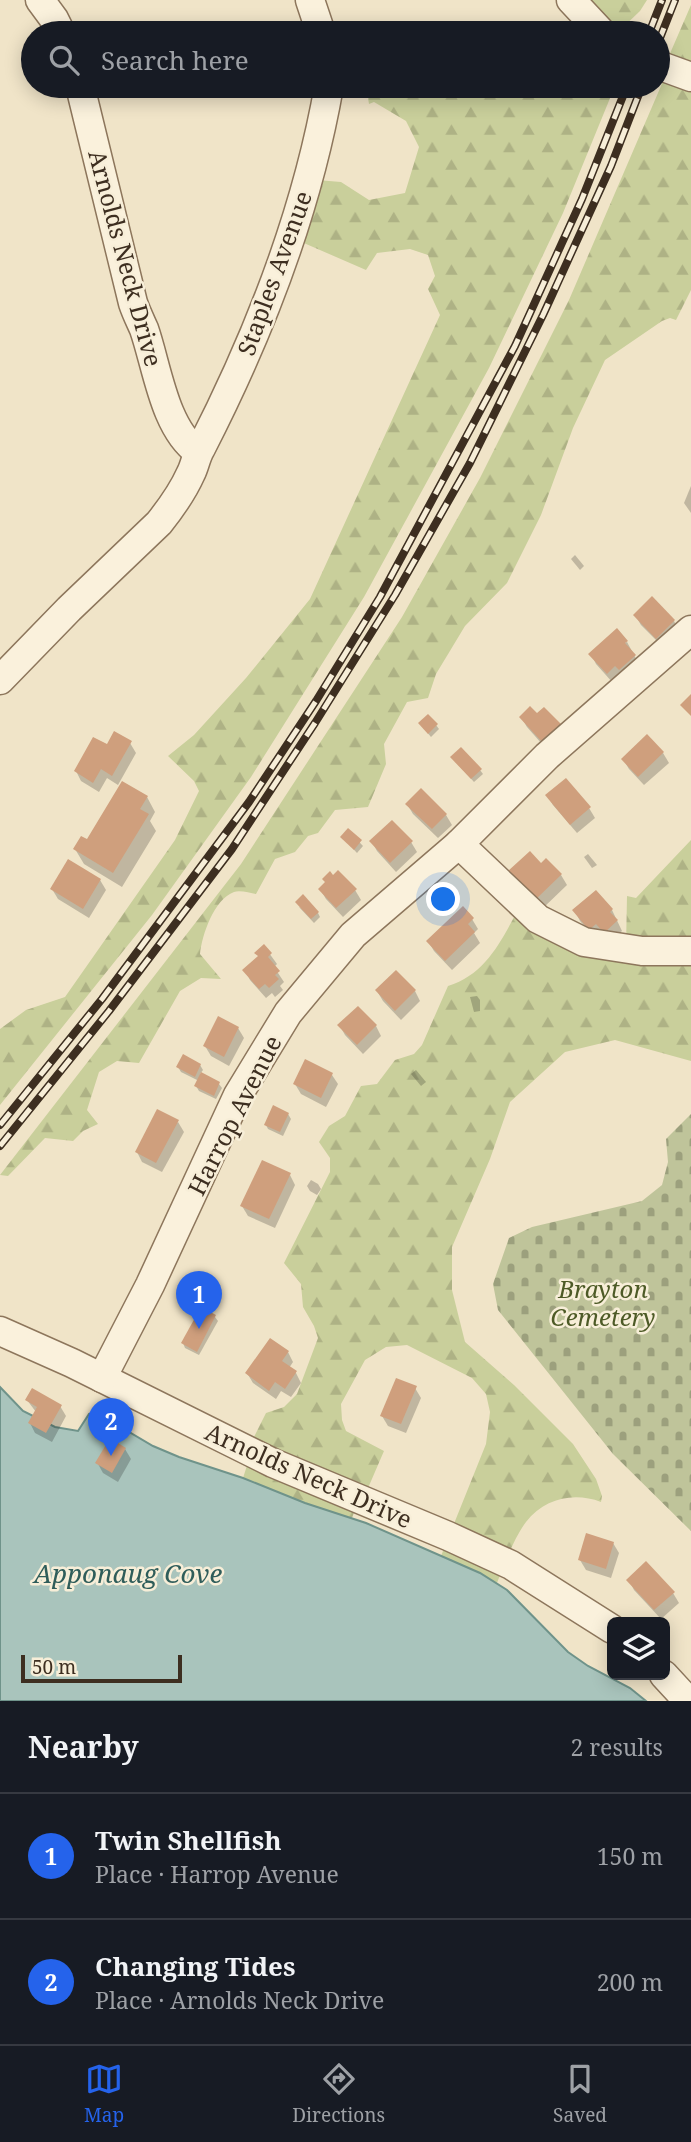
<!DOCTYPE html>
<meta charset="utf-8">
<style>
:root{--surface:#171b24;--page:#242831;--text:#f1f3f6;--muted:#9ea1a6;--line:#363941;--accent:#2563eb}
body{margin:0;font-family:"Noto Serif",serif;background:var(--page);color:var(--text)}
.controls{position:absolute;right:21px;bottom:21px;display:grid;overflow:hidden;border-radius:10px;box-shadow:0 4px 18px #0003}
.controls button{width:63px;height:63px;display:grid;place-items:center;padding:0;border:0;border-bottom:2px solid var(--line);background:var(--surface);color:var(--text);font:35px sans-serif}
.scale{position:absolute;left:21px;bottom:18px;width:161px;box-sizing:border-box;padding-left:7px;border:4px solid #3d2e20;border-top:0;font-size:19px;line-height:24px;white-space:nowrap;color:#3d2e20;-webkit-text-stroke:5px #f7eed8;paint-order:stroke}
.you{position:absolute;left:444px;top:900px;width:24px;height:24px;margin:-18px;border:5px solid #fff;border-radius:50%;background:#1a73e8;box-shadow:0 0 0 10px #1a73e833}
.badge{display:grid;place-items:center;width:46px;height:46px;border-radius:50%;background:var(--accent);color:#fff;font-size:23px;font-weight:700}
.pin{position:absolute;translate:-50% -58px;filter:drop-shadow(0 2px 4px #0008)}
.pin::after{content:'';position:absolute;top:37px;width:24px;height:21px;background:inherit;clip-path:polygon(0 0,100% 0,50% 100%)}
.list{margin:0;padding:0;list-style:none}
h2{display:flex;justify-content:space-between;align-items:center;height:91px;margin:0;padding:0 28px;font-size:30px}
h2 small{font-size:23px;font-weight:400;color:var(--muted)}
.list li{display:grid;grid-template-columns:46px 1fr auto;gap:21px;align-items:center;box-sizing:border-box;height:126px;padding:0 28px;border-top:2px solid var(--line)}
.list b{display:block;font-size:26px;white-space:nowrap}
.list p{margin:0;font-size:23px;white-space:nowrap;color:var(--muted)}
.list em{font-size:23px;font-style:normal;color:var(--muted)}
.icon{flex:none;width:38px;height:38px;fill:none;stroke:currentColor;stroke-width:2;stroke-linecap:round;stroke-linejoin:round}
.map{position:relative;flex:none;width:691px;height:1701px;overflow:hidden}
.search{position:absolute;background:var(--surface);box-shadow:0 4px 18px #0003;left:21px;right:21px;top:21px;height:77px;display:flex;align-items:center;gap:18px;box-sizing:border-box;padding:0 24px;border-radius:38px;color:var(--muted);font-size:26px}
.sheet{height:343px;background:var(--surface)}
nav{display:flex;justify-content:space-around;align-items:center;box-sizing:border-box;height:98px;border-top:2px solid var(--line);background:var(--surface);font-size:19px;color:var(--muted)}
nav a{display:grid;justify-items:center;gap:4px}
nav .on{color:var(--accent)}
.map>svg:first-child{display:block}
.forest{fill:url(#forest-firs)}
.cemetery{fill:url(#cemetery-stones)}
.water{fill:#a9c4bc;stroke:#6f938a;stroke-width:2}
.shadow{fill:#0003}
.building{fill:#cf9f7d}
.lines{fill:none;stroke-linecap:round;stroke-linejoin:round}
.minor-casing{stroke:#8d765c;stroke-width:31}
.minor{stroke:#faf1dc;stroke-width:28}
.rail-casing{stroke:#3d2e20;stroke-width:8}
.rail{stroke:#f7eed8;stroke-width:5;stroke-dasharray:16;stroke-linecap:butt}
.labels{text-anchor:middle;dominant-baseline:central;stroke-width:5;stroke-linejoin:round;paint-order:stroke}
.street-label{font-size:24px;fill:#3d2e20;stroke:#f7eed8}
.park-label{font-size:24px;font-style:italic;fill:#4d5a26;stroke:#f7eed8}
.water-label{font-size:26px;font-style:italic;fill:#2f5d5a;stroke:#f7eed8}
</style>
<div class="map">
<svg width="691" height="1701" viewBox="0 0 691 1701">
<defs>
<pattern id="forest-firs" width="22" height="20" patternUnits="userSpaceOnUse" patternTransform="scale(1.75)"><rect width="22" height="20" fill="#c9cf9b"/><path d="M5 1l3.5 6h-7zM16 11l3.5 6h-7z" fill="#aeb285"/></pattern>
<pattern id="cemetery-stones" width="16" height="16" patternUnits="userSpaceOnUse" patternTransform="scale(1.75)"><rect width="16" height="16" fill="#bfc49a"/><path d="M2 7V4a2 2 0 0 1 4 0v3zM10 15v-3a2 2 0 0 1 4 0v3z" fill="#9ca07d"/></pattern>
</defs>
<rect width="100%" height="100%" fill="#f0e4c8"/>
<g class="forest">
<path d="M579,0H647L640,11L617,33H589Z"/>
<path d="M691,5V290L676,320L670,318L662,321L605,360L573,428L541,515L507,583L465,626L436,674L428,698L407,702L384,744L386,764L368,807L335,810L318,833L308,836L295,852L275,859L256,894C250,893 240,890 234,892C214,899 202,935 200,954L221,979L201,978L180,991L139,1063L117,1061L99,1072L87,1110L98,1124L83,1131L73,1141L45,1138L8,1176L0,1175L241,864L402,617L480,478L569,300L667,72L665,65Z"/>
<path d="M366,86H615L563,213L489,368L364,597L251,777L152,915L0,1105V1029L26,1010L65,997L175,840L199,791L194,781L168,756L194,735L246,678L310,599L440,315L428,289L435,276L428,255L410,249L377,253L366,270L290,237L305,179L341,182L369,200L405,193L419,147L406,121L374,102L369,104Z"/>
<path d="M691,840V1061L615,1040L565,1052L510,1102L490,1159L452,1247V1290L465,1342L514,1385L573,1444L596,1479L602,1496L601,1502C574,1492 545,1498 526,1522C515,1536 504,1565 497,1583L441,1556L486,1444L490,1412L486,1394L472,1378L407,1345L386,1347L365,1360L341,1404L342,1420L346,1431L384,1451L362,1502L358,1501L352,1518L305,1503L243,1478L251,1453L247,1451L266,1413L284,1407L297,1394L318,1338L314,1326L303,1307L301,1284L284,1263L330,1172V1158L319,1142L329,1126L345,1116L361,1086L377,1084L395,1060L414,1054L422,1045L448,986C486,974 501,941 519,908L626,948L627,896L636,898Z"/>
</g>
<path class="cemetery" d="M691,1114V1531L613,1454L498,1310L493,1284L509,1238L532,1227L642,1201L662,1185L668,1162L666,1139Z"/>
<path class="water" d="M0,1387L23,1411L55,1427L78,1431L89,1414L97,1413L153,1446L179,1457L243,1478L305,1503L366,1523L480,1573L507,1590L568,1652L588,1666L630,1688L646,1701H0Z"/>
<g class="shadow">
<path d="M691,486V513L684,503Z"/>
<path d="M575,555L584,566L580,570L571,559Z"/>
<path d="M652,599L674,621L679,631L663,647L641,625L635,615Z"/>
<path d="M627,642L640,666L613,683L596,664L591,654Z"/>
<path d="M530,709L549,752L527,727L521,717Z"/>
<path d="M420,724L436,725L439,729L431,737Z"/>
<path d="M130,743L136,753L118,785L107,778L99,792L81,781L76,771L107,747Z"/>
<path d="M663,753L669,763L644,785L629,769L623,759Z"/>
<path d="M452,758L480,770L483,774L474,782Z"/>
<path d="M566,780L589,808L595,818L577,833L553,805L547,795Z"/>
<path d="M147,797L155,812L150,821L156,831L122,887L84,864L75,849L88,842Z"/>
<path d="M407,804L446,815L452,825L438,838L413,814Z"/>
<path d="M348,830L363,846L357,853L342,837Z"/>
<path d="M372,842H411L417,852L396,872L377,851Z"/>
<path d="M588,854L597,865L592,868L584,857Z"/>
<path d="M546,860L561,875L567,885L541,910L509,873L541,865Z"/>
<path d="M100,880L106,890L89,918L58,899L52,889Z"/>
<path d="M320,889L355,890L361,900L343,917L326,899Z"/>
<path d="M299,907L318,913L320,917L314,923Z"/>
<path d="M612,910L622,931L610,941L596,939L580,921L575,911Z"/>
<path d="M472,919L478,929L474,933L480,943L452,970L434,951L428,941Z"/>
<path d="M264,946L277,964L274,967L284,982L280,986L283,990L275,997L272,993L266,998L250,980L245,970L259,957Z"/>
<path d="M377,991H415L420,1001L401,1020L383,1001Z"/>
<path d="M477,996L480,1000V1011L474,1012L470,997Z"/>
<path d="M340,1026H376L381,1036L363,1054L345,1035Z"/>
<path d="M238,1028L244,1038L229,1066L211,1056L205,1046Z"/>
<path d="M200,1065L203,1070L200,1074L219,1084L222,1088L216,1099L199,1091L196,1086L199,1081L181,1072L178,1067Z"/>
<path d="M416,1070L426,1082L421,1086L411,1074Z"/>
<path d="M332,1075L338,1084L326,1107L301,1094L295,1084Z"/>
<path d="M288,1114L291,1119L283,1136L268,1129L266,1125Z"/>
<path d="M178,1122L184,1132L162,1172L142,1162L137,1152Z"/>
<path d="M290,1175L295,1185L275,1228L248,1216L242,1206Z"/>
<path d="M311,1180L318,1184L321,1189L317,1195L310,1191L307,1186Z"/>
<path d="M201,1309L215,1317L218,1321L199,1355L185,1348L183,1343Z"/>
<path d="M288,1352L293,1362L289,1368L296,1373L301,1383L291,1397L281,1391L276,1399L253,1383L247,1373Z"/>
<path d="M415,1388L421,1398L406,1433L388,1426L382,1416Z"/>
<path d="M27,1400L60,1406L66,1416L52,1442L35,1433L30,1423L36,1412Z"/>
<path d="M125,1449L131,1459L118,1482L103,1473L98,1464Z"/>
<path d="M613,1543L619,1553L611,1578L586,1570L580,1560Z"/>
<path d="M629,1580L673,1593L679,1603L661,1619L634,1590Z"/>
</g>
<g class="building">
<path d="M652,596L675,620L656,639L633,615Z"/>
<path d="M617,628L628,641L625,643L636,655L619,670L615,666L607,674L588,654Z"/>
<path d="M691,694V716L680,705Z"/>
<path d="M530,706L537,713L544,707L562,725L543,743L519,717Z"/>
<path d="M428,714L438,724L428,734L418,723Z"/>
<path d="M114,731L132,741L112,776L101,769L93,783L74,771L93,737L107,744Z"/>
<path d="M647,734L664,752L638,777L621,759Z"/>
<path d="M461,747L482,769L471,779L450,757Z"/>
<path d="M566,778L591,807L570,825L545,795Z"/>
<path d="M122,781L148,796L140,809L149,814L113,873L73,849L81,836L87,839Z"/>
<path d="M421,788L447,814L432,829L405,804Z"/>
<path d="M392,820L413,841L390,863L369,841Z"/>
<path d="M348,828L362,840L354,850L340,837Z"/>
<path d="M530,851L541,863L546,858L562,874L534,901L507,872Z"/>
<path d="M68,859L101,879L83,909L50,889Z"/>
<path d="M338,870L357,889L336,908L318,889L325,882L322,879L330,871L333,875Z"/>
<path d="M596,890L613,909L610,912L618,920L604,933L596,924L589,930L572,910Z"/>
<path d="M303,894L319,912L311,919L295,902Z"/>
<path d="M463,906L474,918L468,924L475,932L445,961L426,941Z"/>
<path d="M264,944L272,953L268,957L280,971L275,975L279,979L269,988L265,984L259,989L242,970L258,956L254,953Z"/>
<path d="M396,970L416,990L395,1011L375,990Z"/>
<path d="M358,1006L377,1025L357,1045L337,1025Z"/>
<path d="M218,1016L239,1027L224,1057L203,1046Z"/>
<path d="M183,1054L201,1064L195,1077L176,1067Z"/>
<path d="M305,1059L333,1073L321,1098L293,1084Z"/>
<path d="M201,1072L220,1082L214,1096L194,1086Z"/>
<path d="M273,1105L289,1113L280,1132L264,1125Z"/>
<path d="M157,1109L179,1120L156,1163L135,1152Z"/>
<path d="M262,1160L291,1173L269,1219L240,1206Z"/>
<path d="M201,1307L216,1315L197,1352L181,1343Z"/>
<path d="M270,1338L289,1351L282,1361L297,1371L285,1389L275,1382L269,1391L245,1373Z"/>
<path d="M396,1378L417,1386L401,1424L380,1416Z"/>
<path d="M32,1388L62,1405L46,1433L28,1423L37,1407L25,1400Z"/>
<path d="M110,1438L126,1448L112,1473L95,1463Z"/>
<path d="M586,1533L614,1542L606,1569L578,1560Z"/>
<path d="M646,1561L675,1592L654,1610L626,1580Z"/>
</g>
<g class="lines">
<g class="minor-casing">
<g id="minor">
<path d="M40,0L54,19L61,33"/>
<path d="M310,0L321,33"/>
<path d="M571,0L602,33"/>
<path d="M658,65L691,77"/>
<path d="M80,86L133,303C136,312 140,320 144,329C157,366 164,428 198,452"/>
<path d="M0,680L69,609L159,523C171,508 183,491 191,473C195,465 196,456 201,448C259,335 307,212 329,86"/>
<path d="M459,844L538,919L584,942L642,951H691"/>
<path d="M0,1331L72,1363L273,1463L448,1536L511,1565L612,1629"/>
<path d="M102,1378L150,1285L238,1095L288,1013L353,935L459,844L547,756L691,630"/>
<path d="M664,1675L688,1701"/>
</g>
</g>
<use href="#minor" class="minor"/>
<g class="rail-casing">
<g id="rail">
<path d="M649,33L662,0"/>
<path d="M658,43L675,0"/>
<path d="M0,1125L102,999L249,802L316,701L380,597L515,346L582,199L627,86"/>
<path d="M0,1146L109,1011L232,849L315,723L395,595L470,463L543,315L611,166L642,86"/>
</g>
</g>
<use href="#rail" class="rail"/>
</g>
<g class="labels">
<g class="street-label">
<text transform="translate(126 258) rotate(75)">Arnolds Neck Drive</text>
<text transform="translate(274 273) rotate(-70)">Staples Avenue</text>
<text transform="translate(234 1115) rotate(-63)">Harrop Avenue</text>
<text transform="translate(309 1475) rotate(24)">Arnolds Neck Drive</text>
</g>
<g class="park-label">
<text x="603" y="1288">Brayton<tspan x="603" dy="28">Cemetery</tspan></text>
</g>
<g class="water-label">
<text x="128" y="1573">Apponaug Cove</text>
</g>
</g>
</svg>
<div class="controls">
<button><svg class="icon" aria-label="layers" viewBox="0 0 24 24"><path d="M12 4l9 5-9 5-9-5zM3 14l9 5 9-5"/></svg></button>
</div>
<div class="scale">50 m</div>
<div class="you"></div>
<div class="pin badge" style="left:199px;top:1329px">1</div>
<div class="pin badge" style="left:111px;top:1456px">2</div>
<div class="search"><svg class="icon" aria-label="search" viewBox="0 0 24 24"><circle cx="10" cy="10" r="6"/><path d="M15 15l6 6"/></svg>Search here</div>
</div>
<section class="sheet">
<h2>Nearby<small>2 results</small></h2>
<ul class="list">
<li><span class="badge">1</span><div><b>Twin Shellfish</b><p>Place · Harrop Avenue</p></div><em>150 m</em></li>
<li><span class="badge">2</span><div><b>Changing Tides</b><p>Place · Arnolds Neck Drive</p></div><em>200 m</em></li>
</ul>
</section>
<nav>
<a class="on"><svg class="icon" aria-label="map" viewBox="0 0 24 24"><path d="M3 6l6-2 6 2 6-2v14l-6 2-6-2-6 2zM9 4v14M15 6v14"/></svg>Map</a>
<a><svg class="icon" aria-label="directions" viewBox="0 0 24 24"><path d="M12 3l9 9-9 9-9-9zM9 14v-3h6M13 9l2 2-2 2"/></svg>Directions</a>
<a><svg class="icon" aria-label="saved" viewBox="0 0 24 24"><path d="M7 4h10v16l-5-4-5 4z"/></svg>Saved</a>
</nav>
